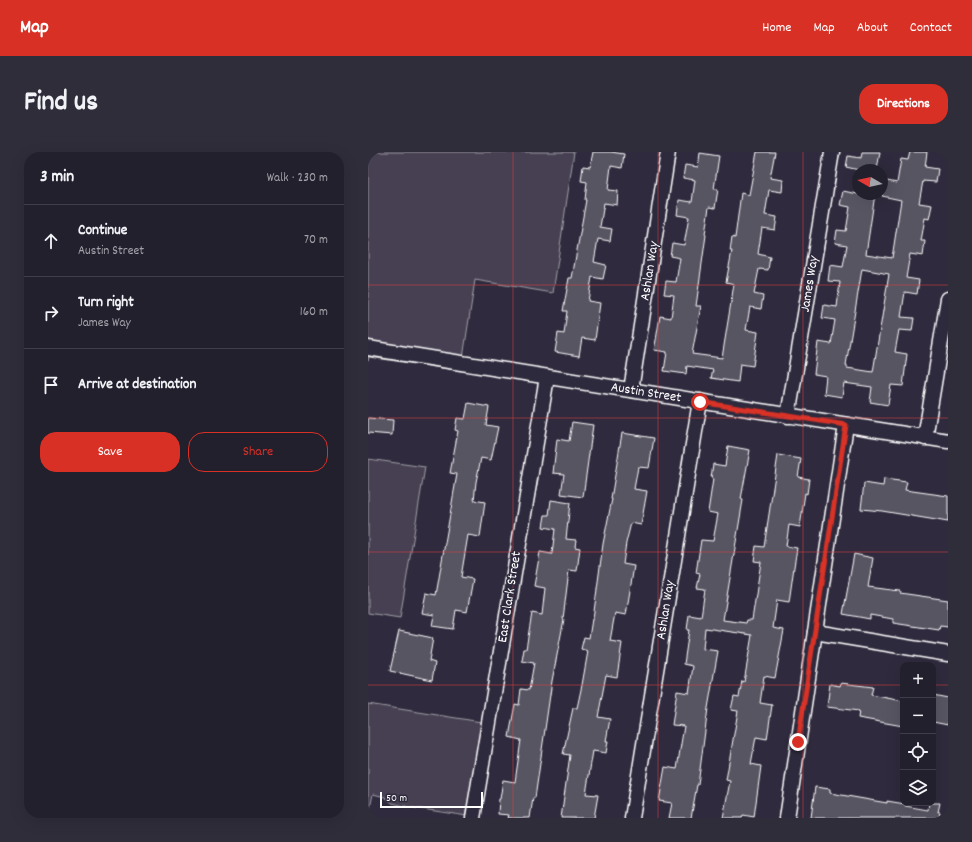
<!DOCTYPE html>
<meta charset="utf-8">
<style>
:root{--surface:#23202e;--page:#2f2d3a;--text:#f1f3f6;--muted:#a3a3aa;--line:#403e4a;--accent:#d93025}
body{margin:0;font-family:Dekko,sans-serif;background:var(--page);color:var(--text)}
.controls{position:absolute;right:12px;bottom:12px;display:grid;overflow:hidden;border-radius:8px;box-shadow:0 4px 16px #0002}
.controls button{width:36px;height:36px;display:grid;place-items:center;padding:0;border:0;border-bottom:1px solid var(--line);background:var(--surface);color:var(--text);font:20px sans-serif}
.compass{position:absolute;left:484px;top:12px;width:36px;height:36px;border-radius:50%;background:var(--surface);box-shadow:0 4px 16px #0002;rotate:279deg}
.scale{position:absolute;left:12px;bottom:10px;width:103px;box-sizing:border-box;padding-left:4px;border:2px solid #fff;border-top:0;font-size:11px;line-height:14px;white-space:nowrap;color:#fff;-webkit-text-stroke:3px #2f2a3d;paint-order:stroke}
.stop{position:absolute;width:12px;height:12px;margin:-9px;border:3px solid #d93025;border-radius:50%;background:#fff}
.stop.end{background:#d93025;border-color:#fff;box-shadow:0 1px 4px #0008}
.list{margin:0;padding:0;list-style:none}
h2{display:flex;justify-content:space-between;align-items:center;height:52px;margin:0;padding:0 16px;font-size:17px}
h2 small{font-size:13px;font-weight:400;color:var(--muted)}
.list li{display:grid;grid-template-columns:26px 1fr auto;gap:12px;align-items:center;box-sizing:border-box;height:72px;padding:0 16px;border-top:1px solid var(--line)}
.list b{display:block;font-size:15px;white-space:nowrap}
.list p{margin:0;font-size:13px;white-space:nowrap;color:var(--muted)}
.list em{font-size:13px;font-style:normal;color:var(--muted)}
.actions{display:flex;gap:8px;padding:12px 16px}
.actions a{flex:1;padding:9px 0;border:1px solid var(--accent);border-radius:16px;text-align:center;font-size:14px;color:var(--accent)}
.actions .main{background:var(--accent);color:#fff}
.icon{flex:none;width:22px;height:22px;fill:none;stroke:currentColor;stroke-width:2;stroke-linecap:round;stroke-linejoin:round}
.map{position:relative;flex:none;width:580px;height:666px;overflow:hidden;border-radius:16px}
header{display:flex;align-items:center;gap:24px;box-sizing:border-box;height:56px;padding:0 20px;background:var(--accent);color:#fff}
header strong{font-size:19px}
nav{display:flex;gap:22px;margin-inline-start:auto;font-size:14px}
.intro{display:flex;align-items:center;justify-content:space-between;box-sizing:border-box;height:96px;padding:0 24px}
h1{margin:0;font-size:28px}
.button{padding:10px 18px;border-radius:16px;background:var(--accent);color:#fff;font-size:14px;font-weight:700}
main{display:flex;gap:24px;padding:0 24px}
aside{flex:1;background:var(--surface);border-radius:16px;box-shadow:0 4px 16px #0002}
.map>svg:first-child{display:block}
.green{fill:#464152;stroke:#a2a0a8}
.building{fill:#595564;stroke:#fff;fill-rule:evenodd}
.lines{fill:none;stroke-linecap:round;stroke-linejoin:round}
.minor-casing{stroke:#fff;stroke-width:17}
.minor{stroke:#2f2a3d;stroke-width:14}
.route{stroke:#d93025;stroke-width:5}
.grid{fill:none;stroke:#da3e3e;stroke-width:1;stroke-opacity:0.55}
.labels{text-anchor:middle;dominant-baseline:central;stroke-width:3;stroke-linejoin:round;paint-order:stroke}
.street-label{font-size:14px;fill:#fff;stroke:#2f2a3d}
</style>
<header>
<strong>Map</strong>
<nav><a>Home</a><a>Map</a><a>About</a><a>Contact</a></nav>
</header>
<div class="intro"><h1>Find us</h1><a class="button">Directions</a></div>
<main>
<aside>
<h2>3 min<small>Walk · 230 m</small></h2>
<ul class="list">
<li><svg class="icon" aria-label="ahead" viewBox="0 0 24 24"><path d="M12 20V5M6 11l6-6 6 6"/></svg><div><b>Continue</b><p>Austin Street</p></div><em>70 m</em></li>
<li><svg class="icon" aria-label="right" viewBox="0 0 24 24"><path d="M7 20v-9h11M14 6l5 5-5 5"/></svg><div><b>Turn right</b><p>James Way</p></div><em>160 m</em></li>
<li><svg class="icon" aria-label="arrive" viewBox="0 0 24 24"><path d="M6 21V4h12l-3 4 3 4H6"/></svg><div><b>Arrive at destination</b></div></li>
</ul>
<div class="actions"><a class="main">Save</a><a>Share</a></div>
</aside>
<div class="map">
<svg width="580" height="666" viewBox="0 0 580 666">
<rect width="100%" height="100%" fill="#2f2a3d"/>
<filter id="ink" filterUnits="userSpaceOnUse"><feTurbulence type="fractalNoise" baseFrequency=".025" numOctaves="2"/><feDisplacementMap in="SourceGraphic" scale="8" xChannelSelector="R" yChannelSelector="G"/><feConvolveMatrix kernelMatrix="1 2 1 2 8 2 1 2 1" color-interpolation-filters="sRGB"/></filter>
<g filter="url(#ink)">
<g class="green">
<path d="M0,0H206L185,141L107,128L93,219L1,205L0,209Z"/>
<path d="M0,307L57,315L32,466L0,461Z"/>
<path d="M0,552L126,572L112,666L41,655L24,651L17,645L5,642L0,666Z"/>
</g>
<g class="building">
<path d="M225,0H243L256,2L254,16L243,14L240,38L250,39L249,53L236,51L232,75L244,77L242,89L230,87L226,110L238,113L235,127L224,125L220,149L232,151L227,188L214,186L211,204L187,200L190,181L196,182L199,159H195L201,126H204L218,48H217L219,30L213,29L215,14L222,15Z"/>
<path d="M389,0H407L402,26L415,28L414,40L401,38L397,63L409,65L407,78L394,76L390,102L402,105L400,118L391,117L386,142L395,144L393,157L382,155L378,178L390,180L385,214L372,212L370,230L343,226L345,218L319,214L318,222L296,219L299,200L286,198L288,188L292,164L303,166L306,143L296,142L298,129L308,130L312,106L302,104L304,91L316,93L321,65L309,63L311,48L324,50L327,28L315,26L317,13L330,15L332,1L351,4L346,37H350L347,56L341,55L337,82L338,83L328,154H333L324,202L354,206L366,132L358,130L364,99H362L364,85L367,86L373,41L381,43Z"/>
<path d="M494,0H512L509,18H491L478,15L480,4L493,6Z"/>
<path d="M542,0H559L557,15L570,17L568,30L555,29L551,51L564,53L561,67L557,66L553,89H557L555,104L542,102L538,126L551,128L549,142L537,140L533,165L546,166L544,179L531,178L527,200L539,202L535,234L523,233L520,253L502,250L504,235L476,231L474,245L456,242L458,224L446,222L450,190L463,192L467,168L454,166L456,153L469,155L472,130L460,129L462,113L475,115L479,93L467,91L469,78L478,79L482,55L472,53L475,39L490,42H507L498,102L524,106L533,48L514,44V28L529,31L533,7L540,8ZM494,117L521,122L505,220L479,216V213H478Z"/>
<path d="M100,251L121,255L118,273L130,275L123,308L113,306L108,330L106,348L117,350L112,385L100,383L93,425L105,427L99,460L88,458L85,477L64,474L66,463L54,461L58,441L68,443L89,322L82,321L90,279L87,278L89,266L97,267Z"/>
<path d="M0,266L25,268L24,283L0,281Z"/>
<path d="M204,270L225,273L215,345L193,342L196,322L185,321L189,287L201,289Z"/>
<path d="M254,281L286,286L281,316L270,315L266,337L279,339L273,373L263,371L258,391L255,412L266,414L258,463L247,461L242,489L254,491L249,525L238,523L230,565L242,567L238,589H240L238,601L225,599L222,617L218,642L230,643L226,666H193L202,603L195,602L205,556H209L214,533L220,499L213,497L216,485L221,486L224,467H225L235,392L244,347H243Z"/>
<path d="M360,294L382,298L373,347L375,348L355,468L378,471L379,468H384L393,410L386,409L388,394L396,395L410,303L433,307L430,325L441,327L439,342L437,341L432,375L421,373L418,394L429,396L426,415L421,450L409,448L405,476L416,478L407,526L396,524L392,551L404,553L399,587L388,585L383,612L393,614L386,665L375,663L374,666H355L362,629L358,628L370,559L363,558L366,544L371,545L374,529L376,530L384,483L337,476L335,497L350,499L340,556L330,633H329L323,666H301L304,651L291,649L297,615L309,617L312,598L316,574L304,573L309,539L321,541L325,514L316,512L321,478H319L321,463L333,465L337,437L329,436L332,422L328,421L333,388L345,389L350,362L340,360L345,327L343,326L345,312L357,314Z"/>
<path d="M516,327L539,330L537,338L580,344V370L514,359L493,357L496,331L515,334Z"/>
<path d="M183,348L202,351L198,387L208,388L207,395L212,396L209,419L201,418L195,467H196L184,529L167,646H165L162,666H140L141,663L130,662L131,647H132L135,628L147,630L153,588L141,585L147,552L151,553L153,537L161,538L166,511L154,509L156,497H158L164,461L174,463L177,436L166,434L172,400L184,402L187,377L175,375L177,363H181Z"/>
<path d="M486,402L505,406L500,435L532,439V441L580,448V475L572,474L571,478L525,471V467L502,463V467L475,462Z"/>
<path d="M31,479L65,486L61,509L67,511L64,528L22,519Z"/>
<path d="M473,531L505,535L503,543L535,549V574L490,566L491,559L459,555L462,532L472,534Z"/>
<path d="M565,543L580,546V573L565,570Z"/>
<path d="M447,635L462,637V641L519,651V649L537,652V654L560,658L561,651H572L570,660H572L571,666H443Z"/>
</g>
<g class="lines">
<g class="minor-casing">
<g id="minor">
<path d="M0,196L580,289"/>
<path d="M263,238L300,0"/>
<path d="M420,264L464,0"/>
<path d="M557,286L580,147"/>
<path d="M447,480L580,502"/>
<path d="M105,666L179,225"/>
<path d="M264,666L332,249"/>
<path d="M419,666L478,273"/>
</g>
</g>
<use href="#minor" class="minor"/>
</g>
</g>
<g class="lines" filter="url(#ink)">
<path class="route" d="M332,250L478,273L430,590"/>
</g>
<path class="grid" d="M145,0V666M290,0V666M435,0V666M0,133H580M0,266H580M0,400H580M0,533H535M565,533H580"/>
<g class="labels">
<g class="street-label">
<text transform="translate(282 119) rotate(-81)">Ashlan Way</text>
<text transform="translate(442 132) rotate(-81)">James Way</text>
<text transform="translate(278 241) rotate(9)">Austin Street</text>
<text transform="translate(142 445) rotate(-81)">East Clark Street</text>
<text transform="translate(298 458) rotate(-81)">Ashlan Way</text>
</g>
</g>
</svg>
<div class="controls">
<button>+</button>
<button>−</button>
<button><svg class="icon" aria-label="locate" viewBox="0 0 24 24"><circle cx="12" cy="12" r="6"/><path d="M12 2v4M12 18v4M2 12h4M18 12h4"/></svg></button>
<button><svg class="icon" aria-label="layers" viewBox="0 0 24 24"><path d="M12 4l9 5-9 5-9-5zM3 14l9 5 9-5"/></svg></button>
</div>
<svg class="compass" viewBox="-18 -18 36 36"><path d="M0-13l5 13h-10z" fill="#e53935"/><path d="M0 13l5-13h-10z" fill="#a3a3aa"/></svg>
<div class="scale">50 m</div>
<div class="stop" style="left:332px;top:250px"></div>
<div class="stop end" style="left:430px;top:590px"></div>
</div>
</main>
